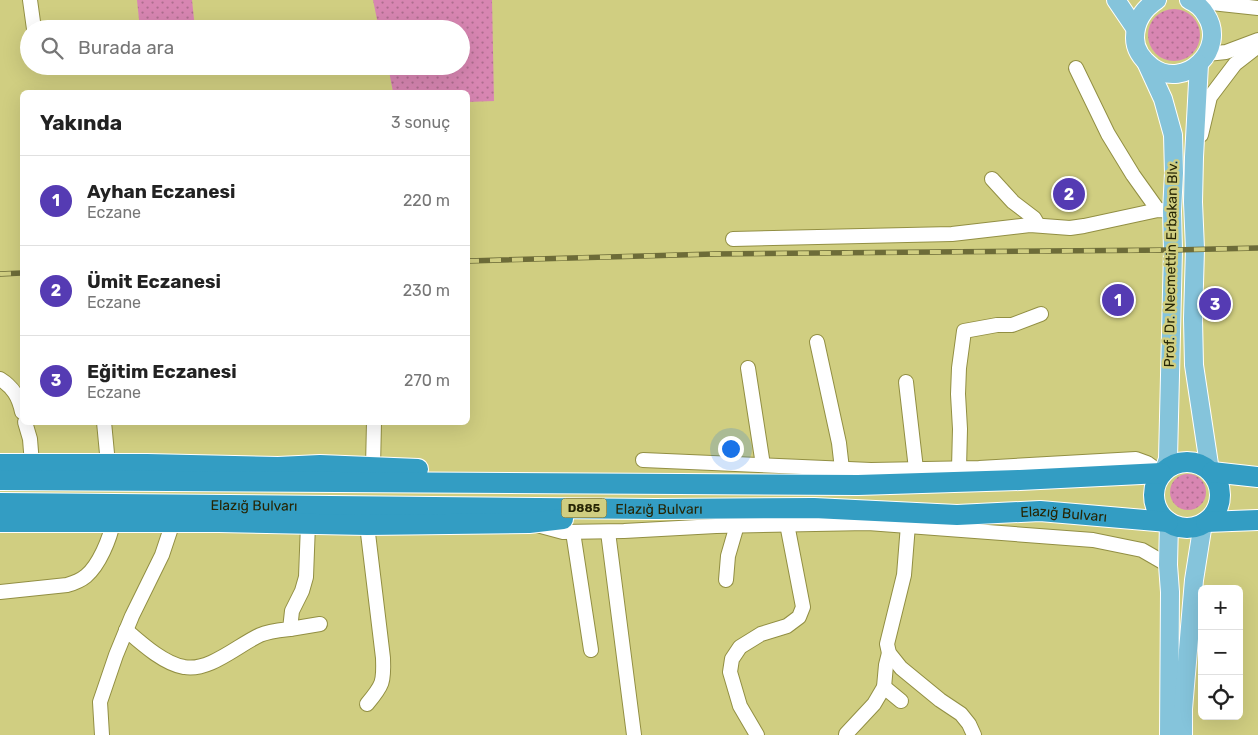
<!DOCTYPE html>
<html lang="tr">
<meta charset="utf-8">
<style>
:root{--surface:#fff;--page:#f2f2f2;--text:#222;--muted:#767676;--line:#e0e0e0;--accent:#553bb3}
body{margin:0;font-family:Rubik,sans-serif;background:var(--page);color:var(--text)}
.controls{position:absolute;right:15px;bottom:15px;display:grid;overflow:hidden;border-radius:8px;box-shadow:0 5px 20px #0002}
.controls button{width:45px;height:45px;display:grid;place-items:center;padding:0;border:0;border-bottom:1px solid var(--line);background:var(--surface);color:var(--text);font:25px sans-serif}
.you{position:absolute;left:730px;top:448px;width:18px;height:18px;margin:-12px;border:4px solid #fff;border-radius:50%;background:#1a73e8;box-shadow:0 0 0 8px #1a73e833}
.badge{display:grid;place-items:center;width:32px;height:32px;border-radius:50%;background:var(--accent);color:#fff;font-size:16px;font-weight:700}
.pin{position:absolute;translate:-50% -50%;border:2px solid #fff;box-shadow:0 1px 5px #0006}
.list{margin:0;padding:0;list-style:none}
h2{display:flex;justify-content:space-between;align-items:center;height:65px;margin:0;padding:0 20px;font-size:21px}
h2 small{font-size:16px;font-weight:400;color:var(--muted)}
.list li{display:grid;grid-template-columns:32px 1fr auto;gap:15px;align-items:center;box-sizing:border-box;height:90px;padding:0 20px;border-top:1px solid var(--line)}
.list b{display:block;font-size:19px;white-space:nowrap}
.list p{margin:0;font-size:16px;white-space:nowrap;color:var(--muted)}
.list em{font-size:16px;font-style:normal;color:var(--muted)}
.icon{flex:none;width:28px;height:28px;fill:none;stroke:currentColor;stroke-width:2;stroke-linecap:round;stroke-linejoin:round}
.map{position:relative;flex:none;width:1258px;height:735px;overflow:hidden}
.search{position:absolute;background:var(--surface);box-shadow:0 5px 20px #0002;left:20px;top:20px;width:450px;height:55px;display:flex;align-items:center;gap:12px;box-sizing:border-box;padding:0 18px;border-radius:28px;color:var(--muted);font-size:19px}
.panel{position:absolute;background:var(--surface);box-shadow:0 5px 20px #0002;left:20px;top:90px;width:450px;height:335px;border-radius:8px}
.map>svg:first-child{display:block}
.grass{fill:url(#grass-dots)}
.lines{fill:none;stroke-linecap:round;stroke-linejoin:round}
.minor-casing{stroke:#928f43;stroke-width:16}
.major-casing{stroke:#fff;stroke-width:20}
.highway-casing{stroke:#fff;stroke-width:22}
.minor{stroke:#fff;stroke-width:14}
.major{stroke:#85c4db;stroke-width:18}
.highway{stroke:#339dc3;stroke-width:20}
.rail-casing{stroke:#6d6c38;stroke-width:5.5}
.rail{stroke:#d0ce81;stroke-width:4;stroke-dasharray:11;stroke-linecap:butt}
.labels{text-anchor:middle;dominant-baseline:central;stroke-width:5;stroke-linejoin:round;paint-order:stroke}
.shield{fill:#d0ce81;stroke:#59582a;stroke-width:1}
.shield-label{font-size:12px;font-weight:bold;fill:#262504}
.street-label{font-size:14px;fill:#262504;stroke:#d0ce81}
</style>
<div class="map">
<svg width="1258" height="735" viewBox="0 0 1258 735">
<defs>
<pattern id="grass-dots" width="8" height="8" patternUnits="userSpaceOnUse" patternTransform="scale(1.25)"><rect width="8" height="8" fill="#d886b2"/><path d="M2 2h.1M6 6h.1" fill="none" stroke="#af6d8f" stroke-width="1.8" stroke-linecap="round"/></pattern>
</defs>
<rect width="100%" height="100%" fill="#d0ce81"/>
<g class="grass">
<path d="M137,0H192L195,29H140Z"/>
<path d="M373,0H492L494,101L468,102V92H393L388,66H461V29H379Z"/>
<circle cx="1174" cy="35" r="26"/>
<circle cx="1188" cy="492" r="18"/>
</g>
<g class="lines">
<g class="minor-casing">
<g id="minor">
<path d="M30,0L34,29"/>
<path d="M1193,1L1258,8"/>
<path d="M1207,54L1226,52L1258,40"/>
<path d="M1076,68L1108,134L1133,175L1158,210"/>
<path d="M1201,135L1210,97L1235,64L1258,46"/>
<path d="M992,179L1013,202L1034,218L1038,225"/>
<path d="M733,239L952,234L1030,225L1070,228L1084,226L1158,210L1172,211"/>
<path d="M817,342L839,443L842,469"/>
<path d="M748,368L763,465"/>
<path d="M0,379C13,387 19,397 22,412"/>
<path d="M906,382L916,469"/>
<path d="M25,422L30,439L32,464"/>
<path d="M104,422L108,464"/>
<path d="M643,460L871,470L979,468L1136,459L1147,463L1161,473"/>
<path d="M373,467L374,422"/>
<path d="M959,468L960,429L958,394L959,368L964,331L997,325H1012L1041,314"/>
<path d="M537,525L563,532L624,531L716,526L868,523L1093,540L1142,550L1168,565"/>
<path d="M908,525L904,575L887,644L889,653L901,668L940,700L961,714L969,724L974,735"/>
<path d="M573,532L591,650"/>
<path d="M608,532L634,735"/>
<path d="M726,580L728,556L737,525"/>
<path d="M0,592L67,585C74,583 80,581 86,576C99,565 110,539 113,522"/>
<path d="M290,629L320,624"/>
<path d="M126,630C141,643 164,664 184,667C209,672 238,645 260,635C269,631 281,630 290,629L292,611L302,591L306,577L308,524"/>
<path d="M884,687L901,701"/>
<path d="M367,704C383,685 384,682 383,658L367,525"/>
<path d="M846,734L874,704L884,687L886,665L889,653"/>
<path d="M102,735L100,702L116,655L132,616L162,555L173,522"/>
<path d="M757,735L740,706L730,672L732,659L740,647L761,634L787,626L799,617L803,607L787,524"/>
</g>
</g>
<g class="major-casing">
<g id="major">
<path d="M1116,0L1135,28"/>
<path d="M1157,0C1143,9 1135,21 1135,38C1135,50 1143,60 1152,67C1185,91 1228,49 1206,15C1202,8 1196,3 1189,0"/>
<path d="M1146,62L1163,99L1173,135L1174,173L1172,211L1173,250L1168,459L1164,470"/>
<path d="M1199,64L1194,157L1193,202L1195,249L1193,319L1194,365L1210,471"/>
<path d="M1169,523L1168,565L1170,592L1169,735"/>
<path d="M1183,735V709L1194,580L1203,523"/>
</g>
</g>
<g class="highway-casing">
<g id="highway">
<circle cx="1187" cy="495" r="33"/>
<path d="M0,464H147L278,467L320,465L418,469"/>
<path d="M1212,472L1258,477"/>
<path d="M0,480L858,485L1020,480L1161,473"/>
<path id="s1" d="M0,503L655,509L814,508L957,515L1040,511L1168,522"/>
<path d="M0,522H219L367,525L529,523L563,519"/>
<path d="M1206,522L1258,520"/>
</g>
</g>
<use href="#minor" class="minor"/>
<use href="#major" class="major"/>
<use href="#highway" class="highway"/>
<g class="rail-casing">
<g id="rail">
<path d="M468,261L714,254L1173,250L1258,248"/>
<path d="M0,274L22,273"/>
</g>
</g>
<use href="#rail" class="rail"/>
</g>
<g class="labels">
<rect class="shield" x="561.5" y="498.5" width="45" height="19" rx="4"/>
<g class="shield-label">
<text x="584" y="508">D885</text>
</g>
<g class="street-label">
<text transform="translate(1171 264) rotate(-89)">Prof. Dr. Necmettin Erbakan Blv.</text>
<text stroke="none"><textPath href="#s1" startOffset="254">Elazığ Bulvarı</textPath></text>
<text stroke="none"><textPath href="#s1" startOffset="659">Elazığ Bulvarı</textPath></text>
<text stroke="none"><textPath href="#s1" startOffset="1064">Elazığ Bulvarı</textPath></text>
</g>
</g>
</svg>
<div class="controls">
<button>+</button>
<button>−</button>
<button><svg class="icon" aria-label="locate" viewBox="0 0 24 24"><circle cx="12" cy="12" r="6"/><path d="M12 2v4M12 18v4M2 12h4M18 12h4"/></svg></button>
</div>
<div class="you"></div>
<div class="pin badge" style="left:1118px;top:300px">1</div>
<div class="pin badge" style="left:1069px;top:194px">2</div>
<div class="pin badge" style="left:1215px;top:304px">3</div>
<div class="search"><svg class="icon" aria-label="search" viewBox="0 0 24 24"><circle cx="10" cy="10" r="6"/><path d="M15 15l6 6"/></svg>Burada ara</div>
<section class="panel">
<h2>Yakında<small>3 sonuç</small></h2>
<ul class="list">
<li><span class="badge">1</span><div><b>Ayhan Eczanesi</b><p>Eczane</p></div><em>220 m</em></li>
<li><span class="badge">2</span><div><b>Ümit Eczanesi</b><p>Eczane</p></div><em>230 m</em></li>
<li><span class="badge">3</span><div><b>Eğitim Eczanesi</b><p>Eczane</p></div><em>270 m</em></li>
</ul>
</section>
</div>
